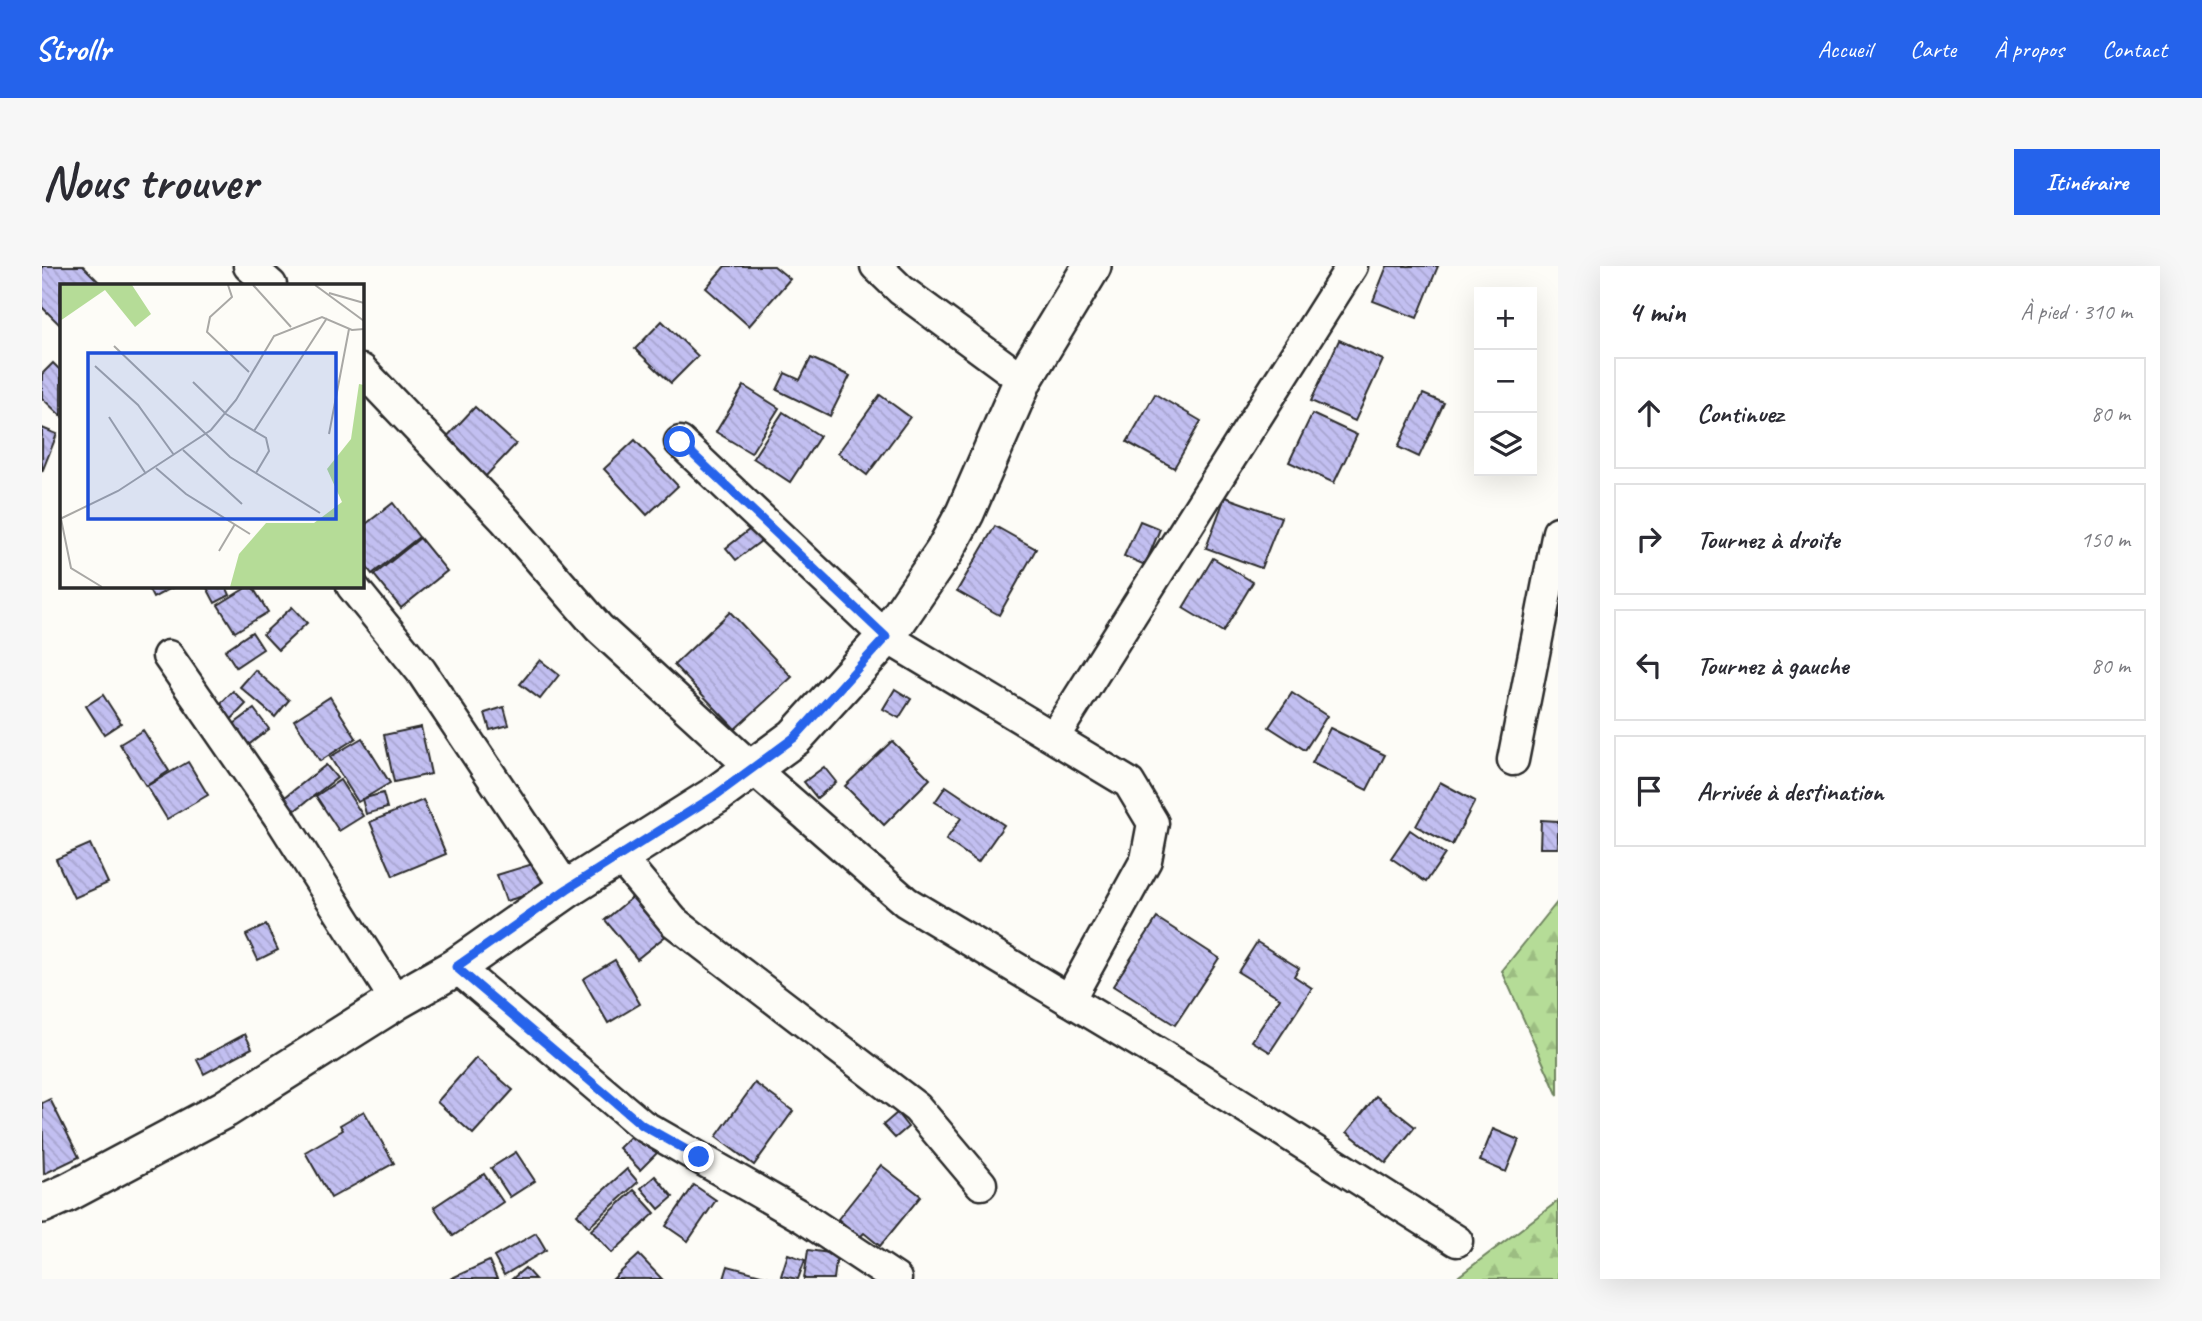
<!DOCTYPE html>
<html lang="fr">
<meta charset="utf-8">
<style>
:root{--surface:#fff;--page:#f7f7f7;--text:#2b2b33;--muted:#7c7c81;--line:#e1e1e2;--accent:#2563eb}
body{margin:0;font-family:Caveat,sans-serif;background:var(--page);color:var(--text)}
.controls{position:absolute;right:21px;top:21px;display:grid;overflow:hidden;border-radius:0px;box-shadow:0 7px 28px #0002}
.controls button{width:63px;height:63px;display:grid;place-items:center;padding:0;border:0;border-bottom:2px solid var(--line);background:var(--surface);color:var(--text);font:35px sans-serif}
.stop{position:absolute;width:21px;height:21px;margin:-16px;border:5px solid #2563eb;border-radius:50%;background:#fff}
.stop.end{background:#2563eb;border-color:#fff;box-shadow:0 2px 7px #0008}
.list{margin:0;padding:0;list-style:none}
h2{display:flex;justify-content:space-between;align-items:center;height:91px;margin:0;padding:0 28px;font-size:30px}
h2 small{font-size:23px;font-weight:400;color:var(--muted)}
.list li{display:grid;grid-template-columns:46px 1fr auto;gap:21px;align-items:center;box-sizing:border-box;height:112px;margin:0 14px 14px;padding:0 14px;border:2px solid var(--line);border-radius:0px}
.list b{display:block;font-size:26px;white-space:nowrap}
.list em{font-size:23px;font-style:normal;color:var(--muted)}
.icon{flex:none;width:38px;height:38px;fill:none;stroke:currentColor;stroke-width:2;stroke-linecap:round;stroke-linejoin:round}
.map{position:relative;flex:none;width:1516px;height:1013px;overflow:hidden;border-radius:0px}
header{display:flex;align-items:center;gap:42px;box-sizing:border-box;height:98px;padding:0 35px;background:var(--accent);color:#fff}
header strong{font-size:33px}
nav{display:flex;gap:38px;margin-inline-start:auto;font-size:24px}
.intro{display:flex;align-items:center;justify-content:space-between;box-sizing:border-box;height:168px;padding:0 42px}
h1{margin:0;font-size:49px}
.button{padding:18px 32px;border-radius:0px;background:var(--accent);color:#fff;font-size:24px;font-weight:700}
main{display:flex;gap:42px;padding:0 42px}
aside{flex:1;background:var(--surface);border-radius:0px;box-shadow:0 7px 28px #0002}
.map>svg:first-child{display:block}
.forest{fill:url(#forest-firs);stroke:#708461;stroke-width:2}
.building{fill:url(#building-back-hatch);stroke:#2b2b2b;stroke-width:2}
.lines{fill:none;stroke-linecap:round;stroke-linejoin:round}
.minor-casing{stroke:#2b2b2b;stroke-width:35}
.tertiary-casing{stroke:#2b2b2b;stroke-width:42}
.minor{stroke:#fdfcf7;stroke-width:30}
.tertiary{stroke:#fdfcf7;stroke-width:37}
.route{stroke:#2563eb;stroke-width:9}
.inset-road{fill:none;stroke:#a9a8a5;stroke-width:2}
.view{fill:#1d4ed8;fill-opacity:0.15;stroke:#1d4ed8;stroke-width:3.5}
.inset-edge{fill:none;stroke:#2b2b2b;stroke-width:3.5}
</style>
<header>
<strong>Strollr</strong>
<nav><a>Accueil</a><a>Carte</a><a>À propos</a><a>Contact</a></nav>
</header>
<div class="intro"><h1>Nous trouver</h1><a class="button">Itinéraire</a></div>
<main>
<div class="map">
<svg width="1516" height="1013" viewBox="0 0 1516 1013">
<defs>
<pattern id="forest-firs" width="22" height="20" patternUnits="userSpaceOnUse" patternTransform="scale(1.75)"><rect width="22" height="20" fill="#b5dc97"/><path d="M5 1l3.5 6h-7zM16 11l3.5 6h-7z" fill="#9cbd82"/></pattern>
<pattern id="building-back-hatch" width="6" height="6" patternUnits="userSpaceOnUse" patternTransform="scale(1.75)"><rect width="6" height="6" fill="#c2bff1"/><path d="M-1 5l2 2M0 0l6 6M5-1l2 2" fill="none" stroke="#a7a4cf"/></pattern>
</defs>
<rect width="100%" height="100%" fill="#fdfcf7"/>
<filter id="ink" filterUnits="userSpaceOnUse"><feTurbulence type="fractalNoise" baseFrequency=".0143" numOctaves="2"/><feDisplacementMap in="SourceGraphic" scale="14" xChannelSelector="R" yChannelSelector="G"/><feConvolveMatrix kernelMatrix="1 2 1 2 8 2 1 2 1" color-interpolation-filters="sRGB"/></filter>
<g filter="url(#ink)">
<g class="forest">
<path d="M1516,635V830L1460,705Z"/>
<path d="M1516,935V1013H1413Z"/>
</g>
<g class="building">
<path d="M0,0H41L59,18L19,19L18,59L0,41Z"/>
<path d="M683,0H732L748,13L707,60L664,22Z"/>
<path d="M1345,0H1396L1375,52L1331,35Z"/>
<path d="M620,55L656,90L629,117L593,83Z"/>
<path d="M1297,74L1341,94L1313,155L1269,135Z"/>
<path d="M769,92L808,110L788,150L735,124L743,107L758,114Z"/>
<path d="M11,97L19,105V150L0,132V108Z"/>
<path d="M702,120L737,142L709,187L674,166Z"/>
<path d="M1113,128L1159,155L1132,202L1085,176Z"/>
<path d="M1381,128L1402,137L1377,191L1356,181Z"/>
<path d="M838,129L868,151L825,209L796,187Z"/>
<path d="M433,141L474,178L441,213L400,176Z"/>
<path d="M741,146L778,170L748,216L711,192Z"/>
<path d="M1270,148L1315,169L1292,217L1247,196Z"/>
<path d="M0,162L15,168L0,206Z"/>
<path d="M593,174L636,220L605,249L562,203Z"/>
<path d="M1183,231L1239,251L1219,302L1164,282Z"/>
<path d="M351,237L377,271L330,308L320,295V261Z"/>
<path d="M1098,255L1118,263L1103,299L1082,290Z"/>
<path d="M717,256L727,269L694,294L684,282Z"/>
<path d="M953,260L994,283L957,349L915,325Z"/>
<path d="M378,272L405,305L359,342L332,309Z"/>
<path d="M1171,292L1211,316L1181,366L1141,342Z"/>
<path d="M105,320H133L111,332Z"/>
<path d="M164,320H184L188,329L173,337Z"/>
<path d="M207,320H210L226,346L193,366L176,339Z"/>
<path d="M250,341L265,357L236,384L221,368Z"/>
<path d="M688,346L750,411L693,463L632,399Z"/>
<path d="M210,366L221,383L194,401L183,384Z"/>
<path d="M498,394L517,409L498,433L478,418Z"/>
<path d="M213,404L247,434L233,451L198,421Z"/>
<path d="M853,423L869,433L857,452L841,443Z"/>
<path d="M191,425L204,438L185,458L171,445Z"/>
<path d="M1250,427L1285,450L1263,484L1227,461Z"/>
<path d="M61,429L79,457L62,468L44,440Z"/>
<path d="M288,431L314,472L278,495L252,454Z"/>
<path d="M462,441L467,459L448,464L443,447Z"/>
<path d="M212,443L227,463L200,484L184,464Z"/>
<path d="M379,461L389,508L352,516L342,469Z"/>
<path d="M1288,462L1343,489L1325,524L1270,497Z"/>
<path d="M101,464L127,505L104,520L78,478Z"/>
<path d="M320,472L348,517L316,536L288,491Z"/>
<path d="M850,475L888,513L842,559L803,520Z"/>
<path d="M146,496L166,529L125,553L105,520Z"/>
<path d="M284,499L295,512L243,552L233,539Z"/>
<path d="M782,501L794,516L775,532L762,516Z"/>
<path d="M298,514L321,550L297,565L274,530Z"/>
<path d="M1398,516L1433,535L1410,579L1374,560Z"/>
<path d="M904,520L962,559L936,596L904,574L919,552L893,536Z"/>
<path d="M341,527L345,542L324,548L320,533Z"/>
<path d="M381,534L404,588L351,610L328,556Z"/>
<path d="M1499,554L1516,555V582H1498Z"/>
<path d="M1368,564L1403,588L1384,616L1349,592Z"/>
<path d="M48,578L66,617L32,632L14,593Z"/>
<path d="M494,597L502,624L464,635L455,609Z"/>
<path d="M593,629L626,668L595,693L563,654Z"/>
<path d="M1115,652L1177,692L1133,759L1071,720Z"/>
<path d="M224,659L236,684L216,694L204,669Z"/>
<path d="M1215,676L1257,702L1252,710L1270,722L1228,786L1210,775L1238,732L1196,706Z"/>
<path d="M573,694L598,738L566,757L541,713Z"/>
<path d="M203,768L210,782L162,808L155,794Z"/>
<path d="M434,792L471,824L431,868L395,836Z"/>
<path d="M713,817L751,845L712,899L674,871Z"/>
<path d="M1334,830L1373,861L1344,897L1305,866Z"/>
<path d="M8,833L37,891L2,908L0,837Z"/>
<path d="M322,845L352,897L289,932L263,886L301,864L298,859Z"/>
<path d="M855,847L866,861L853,872L841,859Z"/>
<path d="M1451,863L1477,874L1464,906L1438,895Z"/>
<path d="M595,864L616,886L598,904L577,882Z"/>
<path d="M474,886L493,915L468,931L449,902Z"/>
<path d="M839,899L879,930L838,980L822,967L818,971L796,953Z"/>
<path d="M585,903L596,916L547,961L535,948Z"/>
<path d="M442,908L461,936L411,970L392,941Z"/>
<path d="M613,910L631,931L617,943L599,922Z"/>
<path d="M652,919L674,934L646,975L624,960Z"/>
<path d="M592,924L613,947L570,987L549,964Z"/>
<path d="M494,967L504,984L462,1009L452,991Z"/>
<path d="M766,984L795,988L792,1013H762Z"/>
<path d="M746,988L763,994L756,1013L739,1010Z"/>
<path d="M597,989L620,1013H571Z"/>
<path d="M447,995L455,1013H408Z"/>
<path d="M686,1000L734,1013H682Z"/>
<path d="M483,1002L493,1013H470Z"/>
</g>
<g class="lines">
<g class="minor-casing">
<g id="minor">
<path d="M207,0L229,19"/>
<path d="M834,0L859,24L981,114"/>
<path d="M320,104L463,254L557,362L710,502L864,636L1154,810L1415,975"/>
<path d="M638,176L844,371L1087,517L1111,557L1104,594L1027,734"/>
<path d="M310,320L379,405L525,623"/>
<path d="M126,390L240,555L354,735"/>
<path d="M1012,471L1310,0"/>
<path d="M1471,494L1516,266"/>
<path d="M577,590L632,656L875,842L939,918"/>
<path d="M414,701L600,859L762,952L854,1013"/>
</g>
</g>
<g class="tertiary-casing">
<path id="tertiary" d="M0,938L25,927L183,843L354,735L414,701L525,623L674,529L753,471L844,371L902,286L923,247L981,114L1050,0"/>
</g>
<use href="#minor" class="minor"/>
<use href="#tertiary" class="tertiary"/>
</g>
</g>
<g class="lines" filter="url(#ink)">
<path class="route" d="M638,176L844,371L753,471L674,529L525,623L414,701L600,859L657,891"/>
</g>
<g transform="translate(18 18)">
<rect width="304" height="304" fill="#fdfcf7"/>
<path d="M0,1H72L91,30L75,43L45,6L0,37ZM299,100L304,101V303H170L179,270L206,239H254L282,218L267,185L291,155Z" fill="#b5dc97"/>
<path class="inset-road" d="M168,1L172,13L150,33L147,48L189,88M193,1L231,43M255,1L304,37M269,9L304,19M54,62L170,173L260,229M35,82L78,121L114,171M133,98L166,130L206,154L209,167L196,189M49,133L86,190M194,147L267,34M269,150L289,45M123,166L182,220M96,184L126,210L190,250M0,230L11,284L42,303M0,235L58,207L151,146L176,116L214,52L262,33L292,46L304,45M159,267L175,240"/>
<path class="view" d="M28,69H276V235H28Z"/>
<rect width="304" height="304" class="inset-edge"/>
</g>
</svg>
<div class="controls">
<button>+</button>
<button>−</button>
<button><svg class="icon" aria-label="layers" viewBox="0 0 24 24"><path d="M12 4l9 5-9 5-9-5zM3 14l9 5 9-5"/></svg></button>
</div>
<div class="stop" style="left:638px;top:176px"></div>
<div class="stop end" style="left:657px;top:891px"></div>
</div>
<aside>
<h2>4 min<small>À pied · 310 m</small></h2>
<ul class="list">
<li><svg class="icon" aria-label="ahead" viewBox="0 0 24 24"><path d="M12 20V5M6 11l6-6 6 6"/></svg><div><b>Continuez</b></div><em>80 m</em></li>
<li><svg class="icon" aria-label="right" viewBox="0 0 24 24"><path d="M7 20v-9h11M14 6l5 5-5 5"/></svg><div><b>Tournez à droite</b></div><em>150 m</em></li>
<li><svg class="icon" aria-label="left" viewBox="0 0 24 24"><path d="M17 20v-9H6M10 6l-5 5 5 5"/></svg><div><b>Tournez à gauche</b></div><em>80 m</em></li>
<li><svg class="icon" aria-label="arrive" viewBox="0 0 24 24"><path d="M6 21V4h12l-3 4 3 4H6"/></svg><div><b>Arrivée à destination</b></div></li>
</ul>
</aside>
</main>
